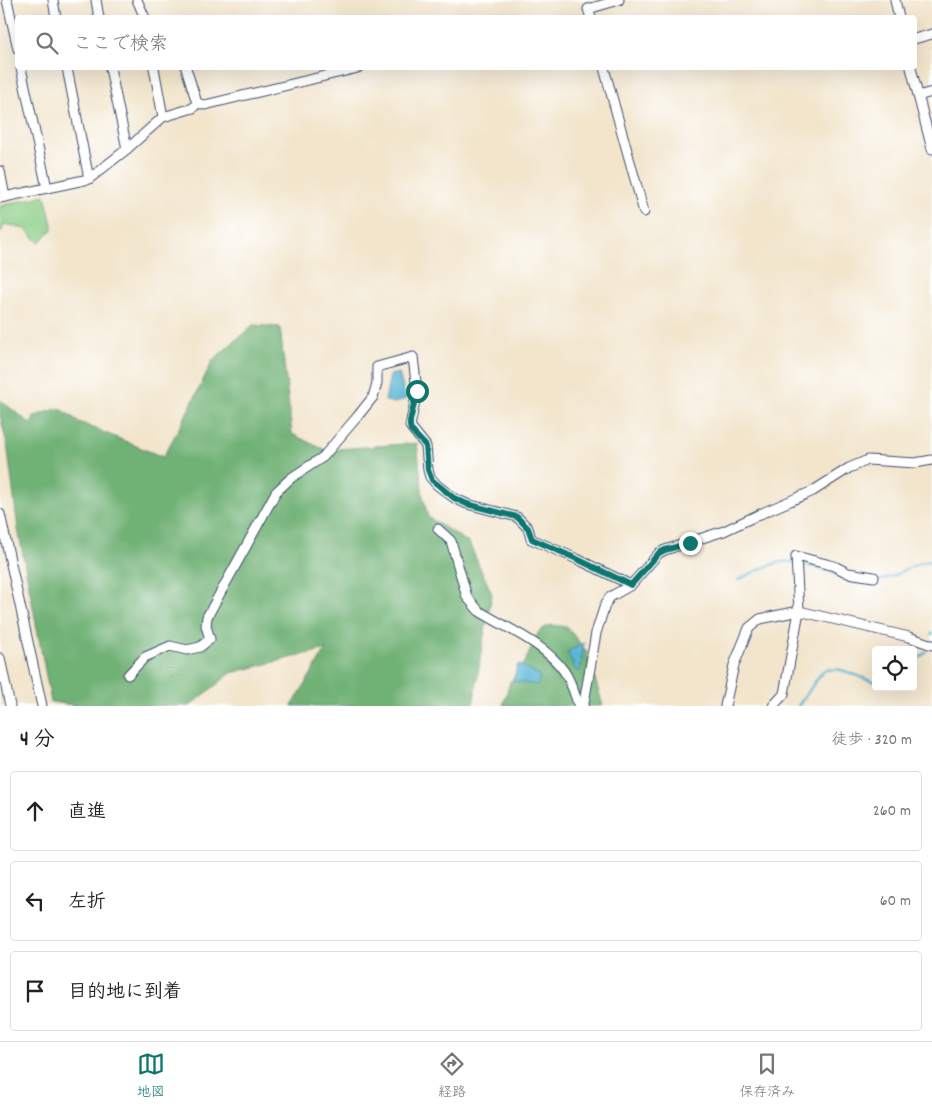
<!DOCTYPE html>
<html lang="ja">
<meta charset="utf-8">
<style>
:root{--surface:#fff;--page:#f6f6f6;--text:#222;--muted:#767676;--line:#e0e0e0;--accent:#0f766e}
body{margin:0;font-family:Dekko,"Klee One",sans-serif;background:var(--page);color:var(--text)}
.controls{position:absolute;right:15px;bottom:15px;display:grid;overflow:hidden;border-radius:5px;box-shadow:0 5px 20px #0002}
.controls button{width:45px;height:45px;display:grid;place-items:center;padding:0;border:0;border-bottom:1px solid var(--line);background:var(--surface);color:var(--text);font:25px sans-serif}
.stop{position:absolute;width:15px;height:15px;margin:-11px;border:4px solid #0f766e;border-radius:50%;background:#fff}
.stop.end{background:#0f766e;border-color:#fff;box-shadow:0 1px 5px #0008}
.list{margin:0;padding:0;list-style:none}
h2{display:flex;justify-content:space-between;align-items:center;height:65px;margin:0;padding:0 20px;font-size:21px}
h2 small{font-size:16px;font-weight:400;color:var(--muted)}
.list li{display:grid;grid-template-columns:32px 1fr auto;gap:15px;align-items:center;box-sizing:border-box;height:80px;margin:0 10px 10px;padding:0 10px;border:1px solid var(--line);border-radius:5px}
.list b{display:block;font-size:19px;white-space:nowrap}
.list em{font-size:16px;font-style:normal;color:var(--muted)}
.icon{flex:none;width:28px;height:28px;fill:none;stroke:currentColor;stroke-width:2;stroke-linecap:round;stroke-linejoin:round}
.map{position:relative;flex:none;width:932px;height:706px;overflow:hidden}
.search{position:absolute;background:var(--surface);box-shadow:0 5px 20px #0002;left:15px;right:15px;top:15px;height:55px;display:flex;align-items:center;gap:12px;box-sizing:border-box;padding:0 18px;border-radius:5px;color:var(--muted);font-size:19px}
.sheet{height:335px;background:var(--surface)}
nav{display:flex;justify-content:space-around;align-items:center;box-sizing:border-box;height:70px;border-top:1px solid var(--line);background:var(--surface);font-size:14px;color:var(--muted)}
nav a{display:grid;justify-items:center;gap:2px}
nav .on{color:var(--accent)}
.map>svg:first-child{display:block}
.green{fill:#8bce87;stroke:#537e72}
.forest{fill:#70b174;stroke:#467069}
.water{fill:#53b4d2;stroke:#377298}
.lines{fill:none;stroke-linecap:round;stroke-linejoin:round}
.stream{stroke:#53b4d2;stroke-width:2.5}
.minor-casing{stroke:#3b4a6e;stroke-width:11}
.minor{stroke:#fff;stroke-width:9}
.route{stroke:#0f766e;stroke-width:6}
</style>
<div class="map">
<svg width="932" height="706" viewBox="0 0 932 706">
<rect width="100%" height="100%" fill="#fff"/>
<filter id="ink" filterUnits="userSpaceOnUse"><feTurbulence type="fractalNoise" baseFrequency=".02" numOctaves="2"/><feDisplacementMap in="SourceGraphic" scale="10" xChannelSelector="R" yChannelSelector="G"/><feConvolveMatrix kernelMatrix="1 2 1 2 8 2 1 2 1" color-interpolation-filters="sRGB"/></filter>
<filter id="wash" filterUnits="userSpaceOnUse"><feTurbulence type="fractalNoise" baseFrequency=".0096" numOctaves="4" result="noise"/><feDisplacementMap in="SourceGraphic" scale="20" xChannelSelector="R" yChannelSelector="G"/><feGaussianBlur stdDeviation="1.12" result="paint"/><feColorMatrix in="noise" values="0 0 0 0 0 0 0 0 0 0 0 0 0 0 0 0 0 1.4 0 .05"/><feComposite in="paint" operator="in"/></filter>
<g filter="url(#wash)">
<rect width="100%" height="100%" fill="#f2e5cc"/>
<path class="green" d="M45,195L53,229L39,243L25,229L5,224L0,233V206Z"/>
<g class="forest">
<path d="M253,325L280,327L292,434L325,450L417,443L423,497L428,517L469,543L492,594L483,641L473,706H292L326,649L231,673L190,706H79L51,702L18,529L7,444L0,416V400L31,424L35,416L60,408L79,422L163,457L184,419L213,360Z"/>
<path d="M552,625L567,627L587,652L603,706H503L510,682L525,662L538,633L544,628Z"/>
</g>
<g class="water">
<path d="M399,373L406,399L395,403L385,401L390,375Z"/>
<path d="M584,643L580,671H576L567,652Z"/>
<path d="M518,664L540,676L537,685L513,681Z"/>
</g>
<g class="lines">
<g class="stream">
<path d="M738,580C752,573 766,565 781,562C799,559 839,576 857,582C867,583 878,582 888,578C904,572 915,562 932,561"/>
<path d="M932,634V633"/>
<path d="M913,663L926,652"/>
<path d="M798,706L823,671C841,664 859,679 876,682"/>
</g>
</g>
</g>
<g filter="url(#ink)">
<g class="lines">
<g class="minor-casing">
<g id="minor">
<path d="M7,0L18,49"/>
<path d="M53,0L56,18"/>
<path d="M96,0L99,18"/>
<path d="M137,0L145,18"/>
<path d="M895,0L899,18"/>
<path d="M591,18L588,9L619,0"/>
<path d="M914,39L932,34"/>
<path d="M21,68L47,188"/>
<path d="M67,68L89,179"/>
<path d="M110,68L127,149"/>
<path d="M154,68L163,117"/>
<path d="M186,68L197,103L205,105L358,68"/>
<path d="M604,68L644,212"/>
<path d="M911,68L932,149"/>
<path d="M918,96L932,92"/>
<path d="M0,171L5,197"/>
<path d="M0,198L89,179L127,149L163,117L193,108L197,103"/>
<path d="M0,514L42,706"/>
<path d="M438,529L451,541L467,597L479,611C508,629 544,643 564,671C571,681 575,695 579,706"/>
<path d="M0,658L10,706"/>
<path d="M128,675L145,657L170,646L187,650L200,647L210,639L206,626L207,617L276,492L291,478L323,457L357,417L373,397L377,383V367L413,357L417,391L410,426L426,446L428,470L430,477L437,485L454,498L467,504L517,517L528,528L531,539L577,559L631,585"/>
<path d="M578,706L584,703L596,633L605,605L610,597L631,585L659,553L665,550L724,531L760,514L813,491L849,468L868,460L915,463L932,460"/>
<path d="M725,706L734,665L749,628L760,619L799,611L909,637L932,645"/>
<path d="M773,706L784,694L799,611L796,556L834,566L848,573L874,577"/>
</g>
</g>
<use href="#minor" class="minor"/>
</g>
</g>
<g class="lines" filter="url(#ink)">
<path class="route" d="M417,391L410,421V426L411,430L426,446L428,470L432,480L454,498L467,504L517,517L528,528L532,539L577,559L631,585L659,553L665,550L690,543"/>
</g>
</svg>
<div class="controls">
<button><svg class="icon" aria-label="locate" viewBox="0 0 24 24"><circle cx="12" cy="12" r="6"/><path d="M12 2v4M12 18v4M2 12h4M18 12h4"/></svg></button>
</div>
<div class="stop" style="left:417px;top:391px"></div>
<div class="stop end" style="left:690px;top:543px"></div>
<div class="search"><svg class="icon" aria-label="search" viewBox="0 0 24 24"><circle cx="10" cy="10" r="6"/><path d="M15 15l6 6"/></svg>ここで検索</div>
</div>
<section class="sheet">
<h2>4 分<small>徒歩 · 320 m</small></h2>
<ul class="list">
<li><svg class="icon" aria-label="ahead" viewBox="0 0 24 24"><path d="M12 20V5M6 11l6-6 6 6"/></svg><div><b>直進</b></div><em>260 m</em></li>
<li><svg class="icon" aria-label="left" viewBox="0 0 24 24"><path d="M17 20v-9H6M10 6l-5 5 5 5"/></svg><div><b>左折</b></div><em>60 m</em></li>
<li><svg class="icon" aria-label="arrive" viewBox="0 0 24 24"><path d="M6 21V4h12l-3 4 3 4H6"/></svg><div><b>目的地に到着</b></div></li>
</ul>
</section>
<nav>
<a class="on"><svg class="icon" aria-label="map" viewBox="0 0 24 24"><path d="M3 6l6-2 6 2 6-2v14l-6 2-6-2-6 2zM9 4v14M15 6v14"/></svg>地図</a>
<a><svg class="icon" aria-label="directions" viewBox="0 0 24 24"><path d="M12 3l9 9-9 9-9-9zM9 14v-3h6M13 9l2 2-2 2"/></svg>経路</a>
<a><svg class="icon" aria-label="saved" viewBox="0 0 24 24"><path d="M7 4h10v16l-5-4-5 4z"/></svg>保存済み</a>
</nav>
